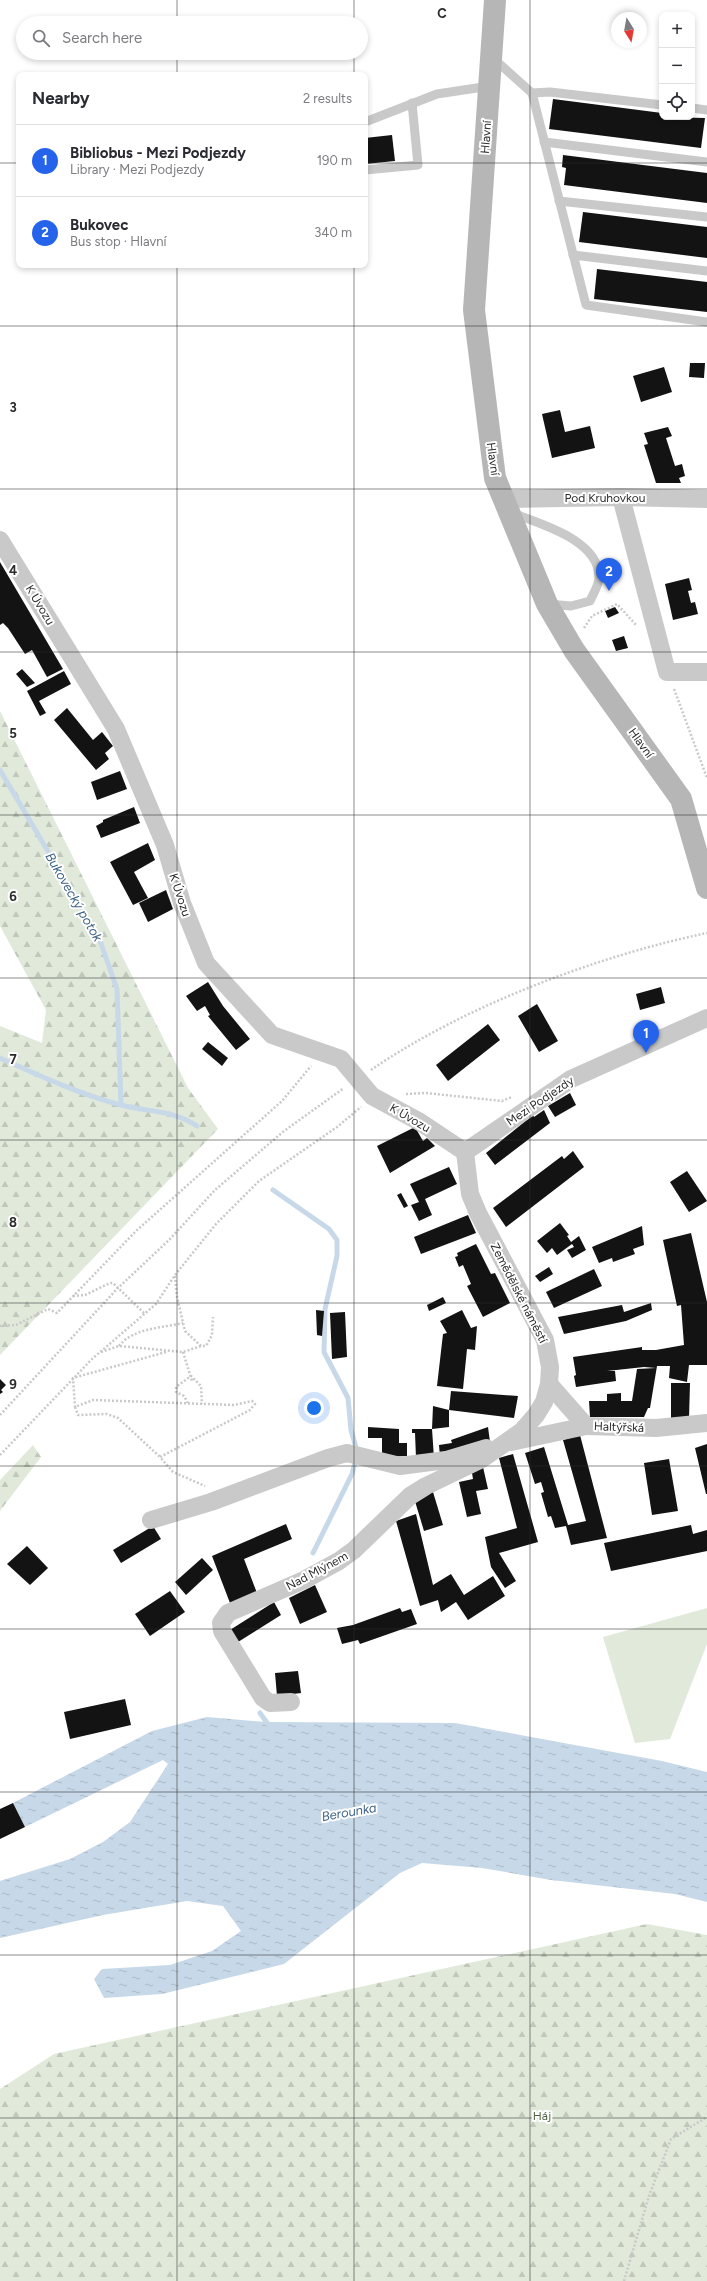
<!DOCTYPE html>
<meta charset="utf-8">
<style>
:root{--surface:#fff;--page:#f7f7f7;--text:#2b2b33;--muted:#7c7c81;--line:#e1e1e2;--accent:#2563eb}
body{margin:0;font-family:Figtree,sans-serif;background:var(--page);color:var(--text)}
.controls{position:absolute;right:12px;top:12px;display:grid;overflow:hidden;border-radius:8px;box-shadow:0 2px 6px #0003}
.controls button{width:36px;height:36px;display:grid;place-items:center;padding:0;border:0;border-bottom:1px solid var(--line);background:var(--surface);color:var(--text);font:20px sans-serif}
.compass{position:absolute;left:611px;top:12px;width:36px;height:36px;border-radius:50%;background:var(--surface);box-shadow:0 2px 6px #0003;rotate:169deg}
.you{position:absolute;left:314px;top:1408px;width:14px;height:14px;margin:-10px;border:3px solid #fff;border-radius:50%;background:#1a73e8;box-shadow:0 0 0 6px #1a73e833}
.badge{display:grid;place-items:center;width:26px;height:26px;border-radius:50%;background:var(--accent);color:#fff;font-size:13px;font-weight:700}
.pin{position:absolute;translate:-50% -33px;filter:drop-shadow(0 1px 2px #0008)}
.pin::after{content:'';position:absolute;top:21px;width:14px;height:12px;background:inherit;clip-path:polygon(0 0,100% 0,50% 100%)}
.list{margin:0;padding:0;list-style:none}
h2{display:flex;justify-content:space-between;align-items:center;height:52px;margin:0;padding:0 16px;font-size:17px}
h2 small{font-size:13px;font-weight:400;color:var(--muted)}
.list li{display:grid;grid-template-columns:26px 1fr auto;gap:12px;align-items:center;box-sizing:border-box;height:72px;padding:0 16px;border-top:1px solid var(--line)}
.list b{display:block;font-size:15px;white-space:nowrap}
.list p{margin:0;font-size:13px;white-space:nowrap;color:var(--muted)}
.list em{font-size:13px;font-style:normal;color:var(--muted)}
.icon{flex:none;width:22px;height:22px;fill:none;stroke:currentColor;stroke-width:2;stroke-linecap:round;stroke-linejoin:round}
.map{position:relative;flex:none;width:707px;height:2281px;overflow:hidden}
.search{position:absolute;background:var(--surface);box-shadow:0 2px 6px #0003;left:16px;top:16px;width:352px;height:44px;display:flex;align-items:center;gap:10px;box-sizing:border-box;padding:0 14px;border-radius:22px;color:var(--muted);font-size:15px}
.panel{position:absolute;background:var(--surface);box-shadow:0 2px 6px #0003;left:16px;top:72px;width:352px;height:196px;border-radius:8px}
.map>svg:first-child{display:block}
.grass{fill:#e0e9da}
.forest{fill:url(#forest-firs)}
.water{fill:url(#water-ripples)}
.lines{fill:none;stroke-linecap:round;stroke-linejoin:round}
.stream{stroke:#c7d8e8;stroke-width:5}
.building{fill:#131313}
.path{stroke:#c9c9c9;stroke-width:2.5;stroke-dasharray:2 2;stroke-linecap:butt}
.lane{stroke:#c9c9c9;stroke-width:9}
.street{stroke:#c9c9c9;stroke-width:18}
.secondary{stroke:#b6b6b6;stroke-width:22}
.grid{fill:none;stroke:#2c2c2c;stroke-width:1;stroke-opacity:0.55}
.labels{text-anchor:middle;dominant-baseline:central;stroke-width:4;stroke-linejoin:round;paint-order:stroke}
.street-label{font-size:12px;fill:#2c2c2c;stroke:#fff}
.park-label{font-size:12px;fill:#4b643d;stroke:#fff}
.water-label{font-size:13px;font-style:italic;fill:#406587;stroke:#fff}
.grid-label{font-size:13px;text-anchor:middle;font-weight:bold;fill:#2c2c2c;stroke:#fff;stroke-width:4;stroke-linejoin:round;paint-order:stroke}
</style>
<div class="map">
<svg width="707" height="2281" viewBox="0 0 707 2281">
<defs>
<pattern id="forest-firs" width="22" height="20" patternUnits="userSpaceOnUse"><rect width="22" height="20" fill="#e0e9da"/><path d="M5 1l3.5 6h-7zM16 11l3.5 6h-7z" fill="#c0c8bb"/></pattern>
<pattern id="water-ripples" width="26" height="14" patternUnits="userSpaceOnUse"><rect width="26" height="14" fill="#c7d8e8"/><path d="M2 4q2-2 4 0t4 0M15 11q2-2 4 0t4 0" fill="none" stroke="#abbac7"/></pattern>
</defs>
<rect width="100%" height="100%" fill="#fff"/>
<path class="grass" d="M707,1608V1644L670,1739L635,1743L603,1637Z"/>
<g class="forest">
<path d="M0,711L188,1088L218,1129L0,1355V1026L42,1043L46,1010L0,926Z"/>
<path d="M33,1445L41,1457L0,1511V1480Z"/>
<path d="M647,1924L707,1935V2281H0V2089L54,2054Z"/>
</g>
<path class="water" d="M207,1717L266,1722L455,1723L662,1761L707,1772V1902L675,1894L551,1880L482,1868L422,1863L400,1873L284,1964L162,1994L104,1998L94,1979L102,1969L170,1965L212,1951L241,1931L223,1906L187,1901L103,1915L0,1938V1881L70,1859L103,1842L130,1822L168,1764L163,1760L25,1827L13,1803L152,1731Z"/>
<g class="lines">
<g class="stream">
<path d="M0,770L99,938L117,989L121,1105"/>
<path d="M0,1058C40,1076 79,1094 121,1105C148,1112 173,1110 197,1126"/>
<path d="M273,1190L329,1229L337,1240V1256L325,1309L324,1352L348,1398L351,1430L357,1451"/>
<path d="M313,1553L352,1474L356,1459"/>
<path d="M260,1713L270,1727"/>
</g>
</g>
<g class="building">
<path d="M553,99L662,113V117L705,118L701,148L549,129Z"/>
<path d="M392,135L395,161L365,164V138Z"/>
<path d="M563,155L707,173V203L564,185L566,168L562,167Z"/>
<path d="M583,212L707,227V258L579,242Z"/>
<path d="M597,269L707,282V312L594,299Z"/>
<path d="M690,363H705L704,378L689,377Z"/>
<path d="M664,367L672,392L641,402L633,376Z"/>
<path d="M560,410L565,432L590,426L595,448L552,458L542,414Z"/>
<path d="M668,427L672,436L666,438L675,466L682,464L685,476L679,478L681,483H656L644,445L648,444L644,433Z"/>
<path d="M0,562L63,669L47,677L32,650L25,654L8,628L3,623L0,625Z"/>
<path d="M689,578L692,590L688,591L691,603L695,602L698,614L673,620L665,584Z"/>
<path d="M615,607L619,613L608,618L605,611Z"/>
<path d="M624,636L628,648L616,651L612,640Z"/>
<path d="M22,669L35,683L27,687L16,674Z"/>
<path d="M64,671L71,684L39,701L46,713L40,716L27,691Z"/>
<path d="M67,708L93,740L102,732L113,746L105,753L109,759L96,770L54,720Z"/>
<path d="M120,771L127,789L97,800L91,782Z"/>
<path d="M134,807L140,823L101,838L96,826L103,822V820Z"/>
<path d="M148,843L155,860L134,872L148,898L133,905L110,862Z"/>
<path d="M166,890L173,909L148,922L139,903Z"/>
<path d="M208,982L223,1006L250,1039L236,1050L208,1016L210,1015L205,1006L197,1011L186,996Z"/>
<path d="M661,987L665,1003L640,1010L636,994Z"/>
<path d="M537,1004L558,1041L539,1052L518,1016Z"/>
<path d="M488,1024L500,1040L448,1081L436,1065Z"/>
<path d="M208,1042L228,1058L222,1066L202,1049Z"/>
<path d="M570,1093L576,1105L555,1117L548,1106Z"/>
<path d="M544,1110L550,1123L495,1165L486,1153L533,1115L534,1117Z"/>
<path d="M415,1127L423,1141L427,1138L435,1146L390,1173L377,1146Z"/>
<path d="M573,1151L584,1167L506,1227L493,1208L562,1156L564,1159Z"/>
<path d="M449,1167L457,1184L425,1199L432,1215L419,1221L411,1205L419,1202L410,1184Z"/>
<path d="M687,1171L707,1201L689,1212L670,1182Z"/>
<path d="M401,1193L408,1206L404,1208L397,1195Z"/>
<path d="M468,1215L476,1233L421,1254L414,1237Z"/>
<path d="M560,1223L569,1235L567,1236L571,1242L579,1236L586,1250L572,1258L567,1250L574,1247L572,1244L557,1255L552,1248L547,1253L537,1241Z"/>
<path d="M642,1226L644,1245L633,1249L635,1254L613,1262L612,1258L599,1263L592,1247Z"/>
<path d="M691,1233L707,1302V1365H689L687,1382L669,1378L670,1366H657L650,1408H648L644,1417H590L589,1401H607V1394L621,1393V1401H632L637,1369L656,1368L644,1367L607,1371H615L616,1381L576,1387L574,1376L576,1375L573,1357L642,1347V1350H656L684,1345L681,1305L677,1306L663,1240Z"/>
<path d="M476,1244L491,1274L495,1273L510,1303L483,1317L467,1286L471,1284L463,1265L459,1267L455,1257L458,1256L457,1253Z"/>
<path d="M549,1267L553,1274L540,1282L535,1276Z"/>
<path d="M594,1269L602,1286L554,1308L546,1292Z"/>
<path d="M443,1297L446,1303L429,1311L427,1305Z"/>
<path d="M651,1303L652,1310L626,1321L564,1334L558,1317L622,1305L624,1312Z"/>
<path d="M316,1310L324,1311L322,1336L317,1335Z"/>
<path d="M462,1310L471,1328L477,1326L475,1350L467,1349L463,1389L437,1386L443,1334L447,1333L440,1321Z"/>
<path d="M345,1312L347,1357L332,1359L330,1313Z"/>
<path d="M0,1379L6,1385L1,1390L3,1392L0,1394Z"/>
<path d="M671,1383H690L689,1418H671Z"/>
<path d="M451,1391L518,1396L514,1418L449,1410V1427L432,1429L433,1406L449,1410Z"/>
<path d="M368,1427L399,1429V1443H407V1456L382,1457V1438H368Z"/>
<path d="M488,1427L490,1442L440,1457L439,1445L452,1443L451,1440Z"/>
<path d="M412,1429H432L434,1458H416L415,1433H412Z"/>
<path d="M580,1435L607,1538L571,1545L566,1526L555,1528L551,1516L548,1517L541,1493L544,1492L541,1482L535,1484L525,1453L544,1447L568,1525L586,1521L563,1440Z"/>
<path d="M707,1444V1494H706L695,1448Z"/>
<path d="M513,1454L538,1542L499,1553L516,1581L505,1588L491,1567L485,1537L517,1528L499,1458Z"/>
<path d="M669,1459L678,1511L652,1515L644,1463Z"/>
<path d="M483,1467L488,1489L476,1491L481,1514L467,1517L459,1482L473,1479L472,1473Z"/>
<path d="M433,1492L443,1525L424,1531L414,1498Z"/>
<path d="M416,1514L433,1585L451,1574L464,1595L493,1576L505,1596L468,1620L456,1602L441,1612L438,1600L420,1606L396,1521Z"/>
<path d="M286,1524L292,1539L244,1559L257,1593L230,1603L212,1556Z"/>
<path d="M691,1525L693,1534L707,1530V1551L611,1571L604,1543Z"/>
<path d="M153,1526L161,1539L121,1563L113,1550Z"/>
<path d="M27,1546L48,1568L30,1585L7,1564Z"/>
<path d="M202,1558L213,1570L186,1595L175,1582Z"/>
<path d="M315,1585L327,1612L300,1624L289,1598Z"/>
<path d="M170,1591L185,1612L150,1636L135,1614Z"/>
<path d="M274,1602L281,1615L238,1642L230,1630Z"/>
<path d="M400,1608L402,1612L411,1609L417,1624L360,1644L358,1640L342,1644L337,1628L353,1625Z"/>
<path d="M298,1671L301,1693L277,1696L275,1673Z"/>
<path d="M125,1699L131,1725L70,1739L64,1712Z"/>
<path d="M13,1803L25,1827L0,1839V1809Z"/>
</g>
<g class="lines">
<g class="path">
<path d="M584,628L592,616L617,604L636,625"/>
<path d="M674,689L707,778"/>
<path d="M371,1070C464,1006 597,956 707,933"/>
<path d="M406,1094L426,1093L502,1101L512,1097"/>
<path d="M175,1276L177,1297L185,1331L201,1346H206L212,1335L213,1317"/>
<path d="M73,1296L85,1295L110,1283H113L145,1314"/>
<path d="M0,1326L16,1325L48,1309L57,1313L136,1231L282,1101L311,1066"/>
<path d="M119,1346C133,1328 162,1328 183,1323"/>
<path d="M101,1352L119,1346L183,1352L201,1346"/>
<path d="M166,1352L73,1378L75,1407L93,1400L234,1405L252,1401L255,1404L250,1410L160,1457L173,1472L205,1486"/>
<path d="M183,1352L192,1381"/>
<path d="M188,1403L184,1396L176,1392V1387L191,1376L201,1386L202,1404"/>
<path d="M75,1407L78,1415L107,1414L118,1418L160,1457"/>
<path d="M0,1415L118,1288L169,1240L215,1190L284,1131L344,1088"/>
<path d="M0,1455L92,1359L156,1304L175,1275L216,1224L259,1181L337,1127L361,1107"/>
<path d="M624,2281L649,2196L671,2139L707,2117"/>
</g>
<g class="lane">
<path d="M493,58L532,93L586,305L707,322"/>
<path d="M532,93L550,92L662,105"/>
<path d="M692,108L707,110"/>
<path d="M365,122L437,94L490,86"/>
<path d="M544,142L707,162"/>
<path d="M365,170L418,165L412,103"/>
<path d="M559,201L707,217"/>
<path d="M573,255L707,271"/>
<path d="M512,513C540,524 600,540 599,578C599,585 593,594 590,601L571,606L548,604"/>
</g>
<g class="street">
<path d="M621,497L667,672H707"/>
<path d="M503,499L621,497L707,499"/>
<path d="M0,540L116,729L165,845L182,903L206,963L272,1035L341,1059L372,1096L420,1122L465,1152"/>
<path d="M465,1152L571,1079L707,1018"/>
<path d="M549,1384L586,1426L656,1428L707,1423"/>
<path d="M511,1442L586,1426"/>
<path d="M151,1520L211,1502L328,1458L347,1453L400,1466L446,1460L486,1448"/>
<path d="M291,1702L270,1703L263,1698L222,1631L221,1623L228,1613L304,1580L339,1561L354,1550L410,1496L426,1486L482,1459L522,1431L536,1415L544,1402L549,1384L550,1367L545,1340L478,1213L470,1194L465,1152"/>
</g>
<path class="secondary" d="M495,0L474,310L495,478L547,604L574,650L681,799L707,888"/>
</g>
<path class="grid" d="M177,0V23M354,0V23M530,0V2281M177,53V75M354,53V75M0,163H19M365,163H707M177,265V2281M354,265V2281M0,326H707M0,489H707M0,652H707M0,815H707M0,978H707M0,1140H707M0,1303H707M0,1466H707M0,1629H707M0,1792H707M0,1955H707M0,2118H707"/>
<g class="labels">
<g class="street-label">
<text transform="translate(486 137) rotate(-86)">Hlavní</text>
<text transform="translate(493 459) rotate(82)">Hlavní</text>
<text x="605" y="498">Pod Kruhovkou</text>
<text transform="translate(40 605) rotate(59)">K Úvozu</text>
<text transform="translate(641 743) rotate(54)">Hlavní</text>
<text transform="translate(180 895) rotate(72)">K Úvozu</text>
<text transform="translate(540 1101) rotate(-34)">Mezi Podjezdy</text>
<text transform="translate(410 1118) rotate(30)">K Úvozu</text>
<text transform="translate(519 1293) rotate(63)">Zemědělské náměstí</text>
<text transform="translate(619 1427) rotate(2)">Haltýřská</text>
<text transform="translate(317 1571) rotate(-28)">Nad Mlýnem</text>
</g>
<g class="park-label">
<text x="542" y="2116">Háj</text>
</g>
<g class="water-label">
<text transform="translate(74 897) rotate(60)">Bukovecký potok</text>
<text transform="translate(349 1812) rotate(-10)">Berounka</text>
</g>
</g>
<g class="grid-label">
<text x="442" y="18">C</text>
<text x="13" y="412">3</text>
<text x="13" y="575">4</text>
<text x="13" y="738">5</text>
<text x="13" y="901">6</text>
<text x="13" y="1064">7</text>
<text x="13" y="1227">8</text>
<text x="13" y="1389">9</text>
</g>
</svg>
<div class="controls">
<button>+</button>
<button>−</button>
<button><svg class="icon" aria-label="locate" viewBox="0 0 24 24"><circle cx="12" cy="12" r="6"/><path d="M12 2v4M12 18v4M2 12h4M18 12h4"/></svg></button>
</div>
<svg class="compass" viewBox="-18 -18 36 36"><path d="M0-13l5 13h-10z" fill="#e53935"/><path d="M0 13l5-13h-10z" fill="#7c7c81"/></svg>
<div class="you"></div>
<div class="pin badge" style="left:646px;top:1053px">1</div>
<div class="pin badge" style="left:609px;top:591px">2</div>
<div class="search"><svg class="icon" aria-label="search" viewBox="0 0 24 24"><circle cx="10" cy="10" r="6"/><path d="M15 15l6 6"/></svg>Search here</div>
<section class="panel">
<h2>Nearby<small>2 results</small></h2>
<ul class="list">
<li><span class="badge">1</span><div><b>Bibliobus - Mezi Podjezdy</b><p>Library · Mezi Podjezdy</p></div><em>190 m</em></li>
<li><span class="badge">2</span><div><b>Bukovec</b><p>Bus stop · Hlavní</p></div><em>340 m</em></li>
</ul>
</section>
</div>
